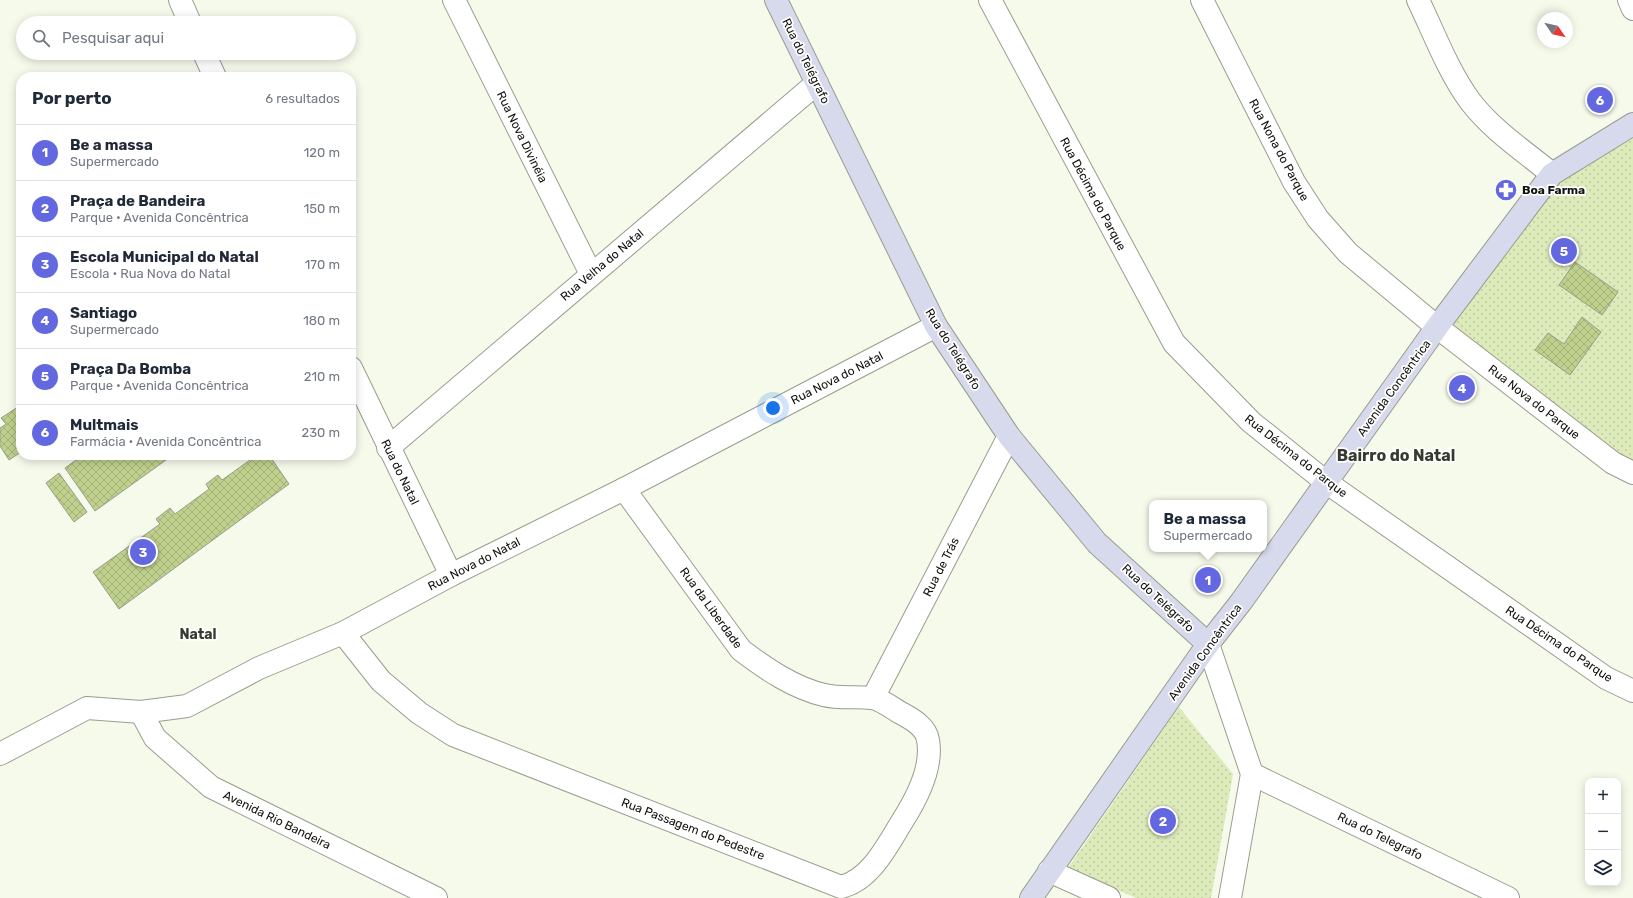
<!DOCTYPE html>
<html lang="pt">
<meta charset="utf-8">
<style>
:root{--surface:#fff;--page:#f2f2f3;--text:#1f2937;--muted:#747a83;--line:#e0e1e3;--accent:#6368e1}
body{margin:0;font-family:Rubik,sans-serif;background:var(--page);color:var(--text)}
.controls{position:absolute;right:12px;bottom:12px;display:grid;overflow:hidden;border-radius:8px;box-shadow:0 2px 10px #0003}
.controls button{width:36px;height:36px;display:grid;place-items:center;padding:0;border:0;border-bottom:1px solid var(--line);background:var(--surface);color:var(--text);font:20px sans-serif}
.compass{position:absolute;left:1537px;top:12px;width:36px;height:36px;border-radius:50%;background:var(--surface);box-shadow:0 2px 10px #0003;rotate:124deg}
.you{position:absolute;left:773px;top:408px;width:14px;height:14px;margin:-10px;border:3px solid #fff;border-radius:50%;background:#1a73e8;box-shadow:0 0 0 6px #1a73e833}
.badge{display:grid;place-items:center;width:26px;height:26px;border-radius:50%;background:var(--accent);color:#fff;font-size:13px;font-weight:700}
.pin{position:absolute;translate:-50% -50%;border:2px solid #fff;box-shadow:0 1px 4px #0006}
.popup{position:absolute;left:1149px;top:500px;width:118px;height:52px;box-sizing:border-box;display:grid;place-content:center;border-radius:8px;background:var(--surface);filter:drop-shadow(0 1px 3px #0005);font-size:13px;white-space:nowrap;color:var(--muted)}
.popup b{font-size:15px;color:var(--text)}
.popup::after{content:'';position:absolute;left:50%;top:100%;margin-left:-8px;border:8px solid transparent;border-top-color:var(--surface)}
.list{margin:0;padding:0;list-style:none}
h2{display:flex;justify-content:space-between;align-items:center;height:52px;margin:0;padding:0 16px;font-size:17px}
h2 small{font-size:13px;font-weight:400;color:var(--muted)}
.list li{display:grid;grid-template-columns:26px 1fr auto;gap:12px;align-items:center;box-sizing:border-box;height:56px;padding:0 16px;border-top:1px solid var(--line)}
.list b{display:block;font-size:15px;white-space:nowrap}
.list p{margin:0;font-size:13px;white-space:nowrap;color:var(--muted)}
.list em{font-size:13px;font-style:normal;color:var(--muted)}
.icon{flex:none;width:22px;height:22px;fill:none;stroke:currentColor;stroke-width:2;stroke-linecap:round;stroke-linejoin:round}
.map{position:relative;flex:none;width:1633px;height:898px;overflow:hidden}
.search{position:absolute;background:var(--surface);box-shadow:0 2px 10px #0003;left:16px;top:16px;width:340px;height:44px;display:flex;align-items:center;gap:10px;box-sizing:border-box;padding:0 14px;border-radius:22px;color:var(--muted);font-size:15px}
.panel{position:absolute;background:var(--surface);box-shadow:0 2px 10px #0003;left:16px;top:72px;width:340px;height:388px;border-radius:16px}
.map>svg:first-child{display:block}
.park{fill:url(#park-dots)}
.building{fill:url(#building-cross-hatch);stroke:#999d8f}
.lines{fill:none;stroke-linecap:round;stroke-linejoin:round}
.street-casing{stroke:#999d8f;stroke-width:24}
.secondary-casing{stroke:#999d8f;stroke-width:24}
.street{stroke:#fff;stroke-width:22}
.secondary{stroke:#d7daec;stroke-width:22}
.labels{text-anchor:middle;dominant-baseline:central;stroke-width:3.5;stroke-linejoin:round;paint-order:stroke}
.street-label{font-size:12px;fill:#11120d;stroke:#fff}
.poi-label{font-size:12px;font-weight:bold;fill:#11120d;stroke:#fff;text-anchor:start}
.quarter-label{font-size:14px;font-weight:bold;fill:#373b2f;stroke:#fff}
.district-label{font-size:16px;font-weight:bold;fill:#373b2f;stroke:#fff}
</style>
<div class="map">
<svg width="1633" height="898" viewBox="0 0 1633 898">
<defs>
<pattern id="park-dots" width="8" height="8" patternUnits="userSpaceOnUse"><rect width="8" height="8" fill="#ddeaba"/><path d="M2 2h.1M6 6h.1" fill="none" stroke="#bdc89f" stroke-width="1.8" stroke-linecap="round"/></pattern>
<pattern id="building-cross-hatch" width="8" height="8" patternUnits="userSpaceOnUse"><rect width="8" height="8" fill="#bfd08d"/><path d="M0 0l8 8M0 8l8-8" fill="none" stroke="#a3b278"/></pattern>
</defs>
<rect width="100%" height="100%" fill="#f5faeb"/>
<g class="park">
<path d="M1633,124V473L1437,327L1552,174Z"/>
<path d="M1179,707L1233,774L1211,898H1136L1068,868Z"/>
</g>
<g class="building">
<path d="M1575,262L1618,292L1602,315L1559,285Z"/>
<path d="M1582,317L1601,332L1570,375L1535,350L1548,333L1564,344Z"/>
<path d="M21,405V452L9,460L0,446V428L6,424L1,418Z"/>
<path d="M83,455H173L95,511L65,468Z"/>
<path d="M257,455H269L289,484L119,609L93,572L160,524L156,519L170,508L175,514L209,489L206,484L218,475L222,480Z"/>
<path d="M59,473L87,512L74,522L46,483Z"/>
</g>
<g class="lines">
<g class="street-casing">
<g id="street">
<path d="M180,0L190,23"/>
<path d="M454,0L591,274"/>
<path d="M990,0L1174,343L1251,422L1326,482L1606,678L1633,691"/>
<path d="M1202,0L1294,182L1318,219L1348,253L1437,327L1613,463L1633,473"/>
<path d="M1418,0C1434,33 1448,71 1470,101C1492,130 1524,151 1552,174"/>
<path d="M1629,0L1633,9"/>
<path d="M204,53L215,77"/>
<path d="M351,368L451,575"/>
<path d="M388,448L817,83"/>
<path d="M343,633L381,681L419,713L453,735L841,887C871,880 888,844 903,820C917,798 933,767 928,740C926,726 910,718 899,712C891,707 880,699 872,698C856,696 840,699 824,695C794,688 766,669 741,650L624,489"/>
<path d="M1208,644L1252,774L1230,898"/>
<path d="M873,698L1009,436"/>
<path d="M141,712L155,738L211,787L436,898"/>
<path d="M0,754L87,708L141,712L187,706L259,668L343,633L451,575L624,489L936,326"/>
<path d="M1252,774L1508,898"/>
<path d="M1049,871L1109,898"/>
</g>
</g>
<g class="secondary-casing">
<g id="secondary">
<path d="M776,0L936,326L1009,436L1097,543L1208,644"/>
<path d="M1031,898L1208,644L1241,602L1437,327L1552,174L1633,124"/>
</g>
</g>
<use href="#street" class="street"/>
<use href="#secondary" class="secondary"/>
</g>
<defs>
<g id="pharmacy-disc" transform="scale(1.15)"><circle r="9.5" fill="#6368e1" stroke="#fff"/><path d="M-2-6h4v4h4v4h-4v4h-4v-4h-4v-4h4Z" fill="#fff"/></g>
</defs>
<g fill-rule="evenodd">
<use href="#pharmacy-disc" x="1506" y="190"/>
</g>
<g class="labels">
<g class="street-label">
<text transform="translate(806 61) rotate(64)">Rua do Telégrafo</text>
<text transform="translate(522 137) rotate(64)">Rua Nova Divinéia</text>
<text transform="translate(1279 150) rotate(62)">Rua Nona do Parque</text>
<text transform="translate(1093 194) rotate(62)">Rua Décima do Parque</text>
<text transform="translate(602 265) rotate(-40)">Rua Velha do Natal</text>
<text transform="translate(953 349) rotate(58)">Rua do Telégrafo</text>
<text transform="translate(837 378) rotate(-27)">Rua Nova do Natal</text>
<text transform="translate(1394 388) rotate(-54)">Avenida Concêntrica</text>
<text transform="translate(1534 402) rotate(38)">Rua Nova do Parque</text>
<text transform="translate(1296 456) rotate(38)">Rua Décima do Parque</text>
<text transform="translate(400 472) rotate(64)">Rua do Natal</text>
<text transform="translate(474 564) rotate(-27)">Rua Nova do Natal</text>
<text transform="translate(941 567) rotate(-63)">Rua de Trás</text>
<text transform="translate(1158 598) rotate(43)">Rua do Telégrafo</text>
<text transform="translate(711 608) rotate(54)">Rua da Liberdade</text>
<text transform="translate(1559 644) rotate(34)">Rua Décima do Parque</text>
<text transform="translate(1205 652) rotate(-54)">Avenida Concêntrica</text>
<text transform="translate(277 820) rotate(26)">Avenida Rio Bandeira</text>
<text transform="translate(693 829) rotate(21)">Rua Passagem do Pedestre</text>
<text transform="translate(1380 836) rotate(26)">Rua do Telegrafo</text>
</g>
<g class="poi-label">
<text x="1522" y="190">Boa Farma</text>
</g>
<g class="quarter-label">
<text x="198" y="634">Natal</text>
</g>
<g class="district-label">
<text x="1396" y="455">Bairro do Natal</text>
</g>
</g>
</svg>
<div class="controls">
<button>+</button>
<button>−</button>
<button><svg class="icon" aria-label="layers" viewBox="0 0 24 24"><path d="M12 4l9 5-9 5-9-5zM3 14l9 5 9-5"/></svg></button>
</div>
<svg class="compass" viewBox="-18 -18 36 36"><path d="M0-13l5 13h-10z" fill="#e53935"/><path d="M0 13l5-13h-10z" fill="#747a83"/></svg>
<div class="you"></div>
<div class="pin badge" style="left:1208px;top:580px">1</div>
<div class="popup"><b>Be a massa</b>Supermercado</div>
<div class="pin badge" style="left:1163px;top:821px">2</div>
<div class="pin badge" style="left:143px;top:552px">3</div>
<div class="pin badge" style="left:1462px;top:388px">4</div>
<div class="pin badge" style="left:1564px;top:251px">5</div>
<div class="pin badge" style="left:1600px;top:100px">6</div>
<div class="search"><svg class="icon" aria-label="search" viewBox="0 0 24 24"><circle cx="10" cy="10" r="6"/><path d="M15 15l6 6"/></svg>Pesquisar aqui</div>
<section class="panel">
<h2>Por perto<small>6 resultados</small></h2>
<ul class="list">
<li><span class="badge">1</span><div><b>Be a massa</b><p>Supermercado</p></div><em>120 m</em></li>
<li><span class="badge">2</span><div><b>Praça de Bandeira</b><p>Parque · Avenida Concêntrica</p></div><em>150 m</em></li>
<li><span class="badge">3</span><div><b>Escola Municipal do Natal</b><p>Escola · Rua Nova do Natal</p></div><em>170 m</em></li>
<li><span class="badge">4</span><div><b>Santiago</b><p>Supermercado</p></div><em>180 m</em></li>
<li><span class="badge">5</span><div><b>Praça Da Bomba</b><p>Parque · Avenida Concêntrica</p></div><em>210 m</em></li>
<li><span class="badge">6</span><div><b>Multmais</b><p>Farmácia · Avenida Concêntrica</p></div><em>230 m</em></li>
</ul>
</section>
</div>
